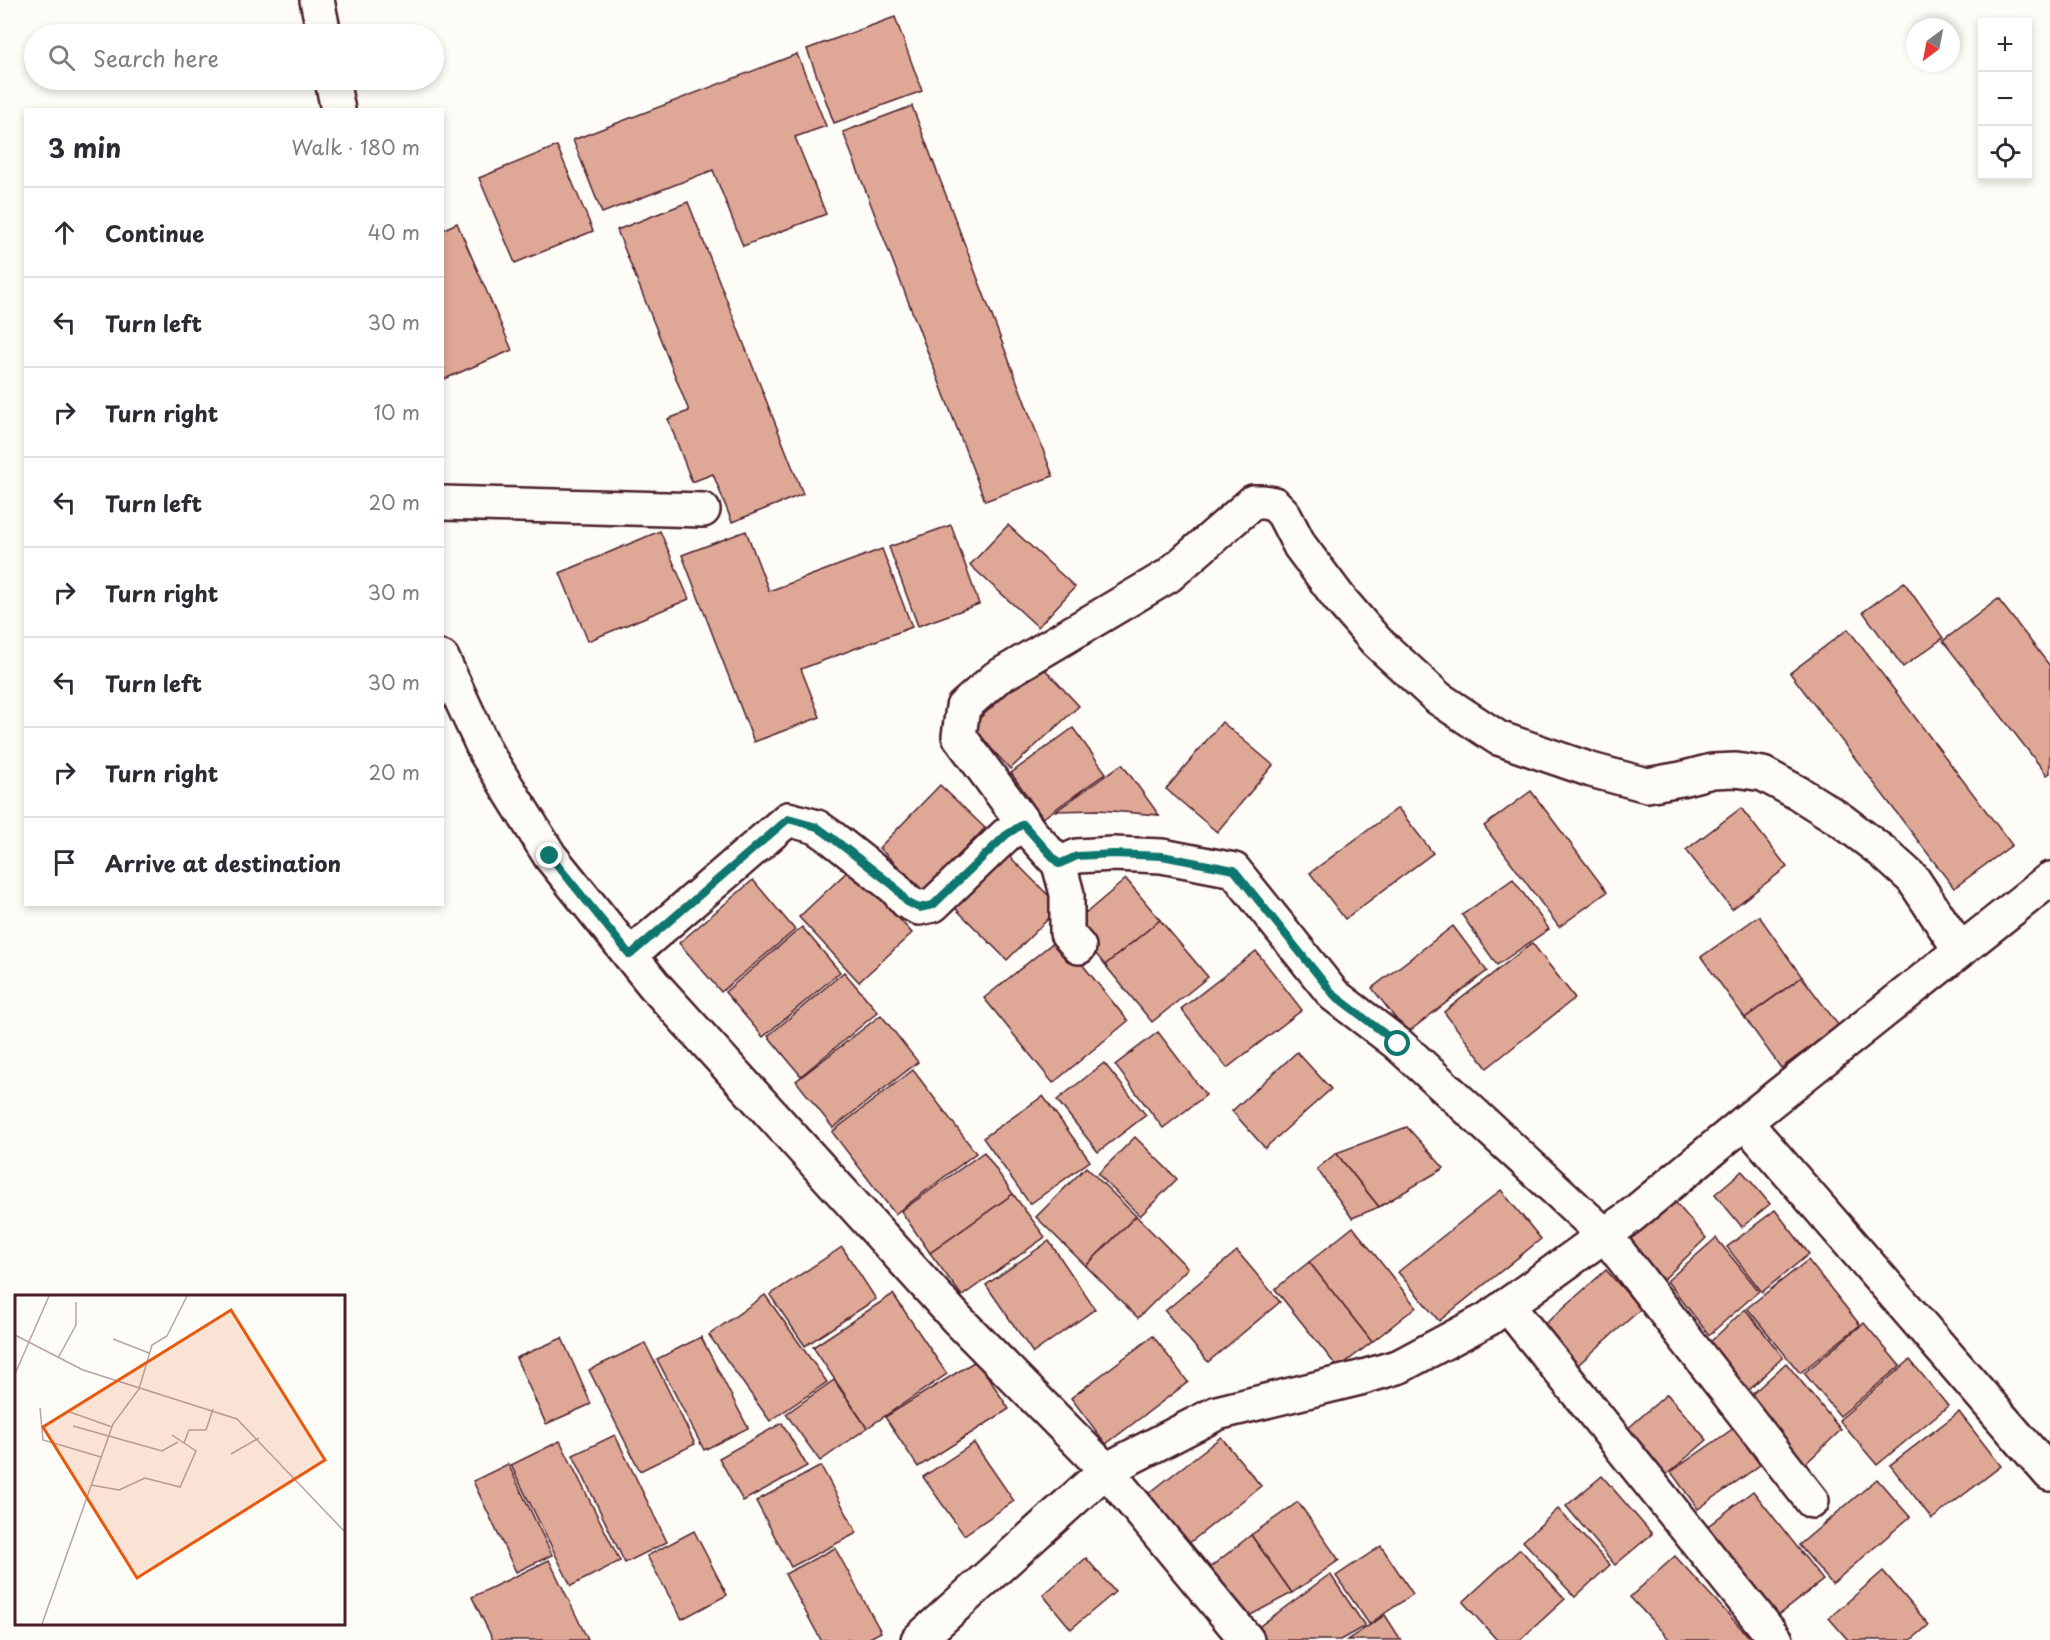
<!DOCTYPE html>
<meta charset="utf-8">
<style>
:root{--surface:#fff;--page:#f2f2f3;--text:#2b2b33;--muted:#7c7c81;--line:#e1e1e2}
body{margin:0;font-family:"Playpen Sans",sans-serif;background:var(--page);color:var(--text)}
.controls{position:absolute;right:18px;top:18px;display:grid;overflow:hidden;border-radius:0px;box-shadow:0 3px 9px #0003}
.controls button{width:54px;height:54px;display:grid;place-items:center;padding:0;border:0;border-bottom:2px solid var(--line);background:var(--surface);color:var(--text);font:30px sans-serif}
.compass{position:absolute;left:1906px;top:18px;width:54px;height:54px;border-radius:50%;background:var(--surface);box-shadow:0 3px 9px #0003;rotate:212deg}
.stop{position:absolute;width:18px;height:18px;margin:-14px;border:4px solid #0f766e;border-radius:50%;background:#fff}
.stop.end{background:#0f766e;border-color:#fff;box-shadow:0 2px 6px #0008}
.list{margin:0;padding:0;list-style:none}
h2{display:flex;justify-content:space-between;align-items:center;height:78px;margin:0;padding:0 24px;font-size:26px}
h2 small{font-size:20px;font-weight:400;color:var(--muted)}
.list li{display:grid;grid-template-columns:39px 1fr auto;gap:18px;align-items:center;box-sizing:border-box;height:90px;padding:0 24px;border-top:2px solid var(--line)}
.list b{display:block;font-size:22px;white-space:nowrap}
.list em{font-size:20px;font-style:normal;color:var(--muted)}
.icon{flex:none;width:33px;height:33px;fill:none;stroke:currentColor;stroke-width:2;stroke-linecap:round;stroke-linejoin:round}
.map{position:relative;flex:none;width:2050px;height:1640px;overflow:hidden}
.search{position:absolute;background:var(--surface);box-shadow:0 3px 9px #0003;left:24px;top:24px;width:420px;height:66px;display:flex;align-items:center;gap:15px;box-sizing:border-box;padding:0 21px;border-radius:33px;color:var(--muted);font-size:22px}
.panel{position:absolute;background:var(--surface);box-shadow:0 3px 9px #0003;left:24px;top:108px;width:420px;height:798px;border-radius:0px}
.map>svg:first-child{display:block}
.building{fill:#dfa896;stroke:#4a1f2b;stroke-width:1.5}
.lines{fill:none;stroke-linecap:round;stroke-linejoin:round}
.minor-casing{stroke:#4a1f2b;stroke-width:38}
.minor{stroke:#fdfcf7;stroke-width:33}
.route{stroke:#0f766e;stroke-width:8}
.inset-road{fill:none;stroke:#b5a4a5;stroke-width:1.5}
.view{fill:#e8590c;fill-opacity:0.15;stroke:#e8590c;stroke-width:3}
.inset-edge{fill:none;stroke:#4a1f2b;stroke-width:3}
</style>
<div class="map">
<svg width="2050" height="1640" viewBox="0 0 2050 1640">
<rect width="100%" height="100%" fill="#fdfcf7"/>
<filter id="ink" filterUnits="userSpaceOnUse"><feTurbulence type="fractalNoise" baseFrequency=".0167" numOctaves="2"/><feDisplacementMap in="SourceGraphic" scale="12" xChannelSelector="R" yChannelSelector="G"/><feConvolveMatrix kernelMatrix="1 2 1 2 8 2 1 2 1" color-interpolation-filters="sRGB"/></filter>
<g filter="url(#ink)">
<g class="building">
<path d="M895,17L922,91L834,123L807,49Z"/>
<path d="M797,54L826,126L795,137L826,214L743,246L713,170L602,213L573,140Z"/>
<path d="M912,106L1053,476L985,501L843,132Z"/>
<path d="M557,146L593,231L515,263L479,178Z"/>
<path d="M688,202L803,494L732,522L713,474L692,482L668,419L689,411L617,230Z"/>
<path d="M457,223L512,350L442,380V230Z"/>
<path d="M951,525L979,604L918,626L889,547Z"/>
<path d="M1008,525L1075,587L1038,627L970,565Z"/>
<path d="M660,531L689,599L588,641L560,573Z"/>
<path d="M746,531L769,591L882,549L912,627L801,669L820,717L754,742L682,555Z"/>
<path d="M1904,582L1943,638L1903,667L1863,612Z"/>
<path d="M1998,599L2050,666V773L2047,775L1943,641Z"/>
<path d="M1848,629L2012,845L1954,888L1790,673Z"/>
<path d="M1040,664L1079,706L1010,769L971,726Z"/>
<path d="M1222,722L1273,765L1217,832L1166,789Z"/>
<path d="M1073,728L1106,773L1043,818L1011,773Z"/>
<path d="M1122,764L1159,815L1099,810L1056,811Z"/>
<path d="M940,785L985,828L924,891L879,848Z"/>
<path d="M1531,791L1607,892L1559,927L1484,826Z"/>
<path d="M1398,808L1433,853L1345,919L1310,873Z"/>
<path d="M1741,808L1787,867L1732,909L1686,850Z"/>
<path d="M1002,849L1060,907L1007,960L948,901Z"/>
<path d="M852,867L912,933L859,982L799,917Z"/>
<path d="M1126,879L1160,920L1105,965L1072,925Z"/>
<path d="M1513,879L1549,929L1497,965L1462,915Z"/>
<path d="M753,880L795,930L721,992L679,943Z"/>
<path d="M1759,916L1802,977L1745,1018L1701,957Z"/>
<path d="M1160,920L1208,977L1152,1022L1105,965Z"/>
<path d="M1453,926L1487,971L1407,1033L1372,988Z"/>
<path d="M802,927L840,972L763,1037L725,992Z"/>
<path d="M1060,937L1128,1021L1053,1083L984,998Z"/>
<path d="M1532,943L1575,998L1487,1068L1444,1012Z"/>
<path d="M1256,951L1302,1010L1227,1068L1181,1009Z"/>
<path d="M844,972L878,1012L801,1076L768,1036Z"/>
<path d="M1802,977L1839,1026L1781,1068L1745,1018Z"/>
<path d="M881,1015L918,1062L833,1128L796,1081Z"/>
<path d="M1158,1032L1206,1095L1163,1128L1115,1065Z"/>
<path d="M1297,1052L1331,1089L1265,1148L1232,1111Z"/>
<path d="M1104,1063L1146,1115L1098,1152L1057,1100Z"/>
<path d="M913,1070L976,1153L895,1214L832,1132Z"/>
<path d="M1043,1096L1090,1161L1030,1204L983,1138Z"/>
<path d="M1407,1127L1444,1168L1379,1207L1336,1153Z"/>
<path d="M1135,1137L1177,1179L1140,1216L1098,1174Z"/>
<path d="M984,1152L1013,1194L930,1253L901,1211Z"/>
<path d="M1336,1153L1379,1207L1352,1218L1317,1169Z"/>
<path d="M1086,1167L1136,1216L1086,1266L1036,1217Z"/>
<path d="M1742,1171L1770,1204L1742,1227L1715,1194Z"/>
<path d="M1501,1190L1541,1239L1439,1321L1398,1272Z"/>
<path d="M1665,1190L1706,1238L1662,1281L1621,1234Z"/>
<path d="M1013,1194L1045,1237L962,1296L930,1253Z"/>
<path d="M1775,1210L1809,1254L1762,1292L1727,1247Z"/>
<path d="M1136,1216L1188,1268L1138,1318L1086,1266Z"/>
<path d="M1353,1227L1416,1307L1372,1342L1309,1262Z"/>
<path d="M1716,1238L1759,1291L1709,1335L1667,1281Z"/>
<path d="M1049,1241L1095,1309L1033,1353L986,1285Z"/>
<path d="M842,1247L876,1299L805,1346L770,1295Z"/>
<path d="M1237,1251L1280,1302L1208,1362L1165,1311Z"/>
<path d="M1808,1260L1860,1325L1800,1373L1747,1308Z"/>
<path d="M1309,1262L1372,1342L1338,1368L1275,1289Z"/>
<path d="M1606,1270L1641,1309L1571,1371L1536,1332Z"/>
<path d="M893,1294L947,1374L867,1428L813,1347Z"/>
<path d="M765,1295L827,1382L770,1421L709,1335Z"/>
<path d="M1745,1309L1783,1357L1746,1393L1707,1345Z"/>
<path d="M1864,1323L1900,1366L1840,1416L1804,1373Z"/>
<path d="M1153,1336L1188,1382L1106,1444L1071,1398Z"/>
<path d="M701,1337L748,1428L704,1450L657,1359Z"/>
<path d="M562,1338L591,1404L546,1424L516,1358Z"/>
<path d="M645,1343L695,1444L640,1471L589,1370Z"/>
<path d="M977,1360L1009,1409L918,1467L885,1417Z"/>
<path d="M1910,1360L1948,1406L1877,1465L1839,1420Z"/>
<path d="M1786,1363L1841,1430L1802,1467L1747,1399Z"/>
<path d="M834,1380L867,1428L820,1461L786,1414Z"/>
<path d="M1667,1394L1707,1440L1665,1476L1625,1431Z"/>
<path d="M1959,1412L2001,1466L1932,1519L1890,1465Z"/>
<path d="M782,1423L807,1466L743,1501L719,1458Z"/>
<path d="M1734,1428L1760,1465L1698,1509L1671,1472Z"/>
<path d="M615,1435L667,1542L625,1563L573,1455Z"/>
<path d="M1221,1437L1261,1486L1188,1544L1148,1494Z"/>
<path d="M560,1441L620,1561L571,1586L511,1465Z"/>
<path d="M974,1443L1014,1501L964,1535L923,1477Z"/>
<path d="M508,1464L552,1555L516,1572L473,1481Z"/>
<path d="M821,1466L857,1533L791,1567L756,1501Z"/>
<path d="M1602,1476L1652,1534L1615,1565L1566,1506Z"/>
<path d="M1877,1479L1910,1517L1832,1584L1799,1545Z"/>
<path d="M1753,1491L1823,1580L1769,1622L1699,1533Z"/>
<path d="M1298,1502L1339,1560L1292,1593L1251,1535Z"/>
<path d="M1558,1509L1610,1565L1575,1597L1523,1541Z"/>
<path d="M694,1531L727,1595L682,1619L647,1556Z"/>
<path d="M1251,1535L1292,1593L1245,1618L1208,1569Z"/>
<path d="M1381,1546L1413,1594L1369,1624L1336,1576Z"/>
<path d="M835,1548L881,1632L866,1640H821L785,1574Z"/>
<path d="M1520,1549L1565,1599L1520,1640H1497L1463,1602Z"/>
<path d="M1675,1556L1750,1638L1747,1640H1670L1630,1597Z"/>
<path d="M1086,1558L1115,1592L1071,1629L1043,1595Z"/>
<path d="M549,1560L588,1640H493L472,1597Z"/>
<path d="M1883,1571L1929,1625L1911,1640H1848L1829,1618Z"/>
<path d="M1330,1574L1365,1626L1340,1640H1262L1253,1631Z"/>
<path d="M1385,1615L1401,1640H1347Z"/>
</g>
<g class="lines">
<g class="minor-casing">
<g id="minor">
<path d="M317,0L324,34"/>
<path d="M332,80L338,110"/>
<path d="M442,503L703,510"/>
<path d="M442,658L486,753L550,856L654,985L957,1319L1106,1470L1247,1640"/>
<path d="M1059,864L1077,856L1113,854L1162,856L1234,870L1334,995L1398,1044L1605,1235L1812,1501"/>
<path d="M1079,947L1067,933V894L1059,864L1030,832L959,736L963,707L996,678L1168,576L1253,502H1263L1274,504L1283,513L1300,546L1339,598L1376,641L1438,698L1498,738L1591,770L1647,785L1681,779L1712,771L1736,770L1763,774L1800,794L1841,820L1883,852L1913,879L1960,950"/>
<path d="M630,955L788,819L817,827L831,837L894,887L907,902L919,908L933,905L1006,835L1023,823"/>
<path d="M1745,1122L2050,1474"/>
<path d="M1507,1305L1776,1640"/>
<path d="M918,1640L1106,1470L1217,1413L1360,1378L1400,1366L1488,1319L1631,1216L1745,1122L2050,879"/>
</g>
</g>
<use href="#minor" class="minor"/>
</g>
</g>
<g class="lines" filter="url(#ink)">
<path class="route" d="M550,856L630,955L788,819L817,827L831,837L894,886L907,902L919,908L933,905L1006,835L1023,824L1059,864L1077,856L1113,854L1162,856L1234,870L1334,995L1398,1044"/>
</g>
<g transform="translate(15 1295)">
<rect width="330" height="330" fill="#fdfcf7"/>
<path class="inset-road" d="M0,40L68,75L222,124L330,237M98,44L134,58M43,63L61,30V7M0,79L34,1M25,113L28,145L86,162M52,116L97,132M58,131L147,156L163,147M169,148L174,135H191L198,114M216,159L244,143M76,190L104,195L130,183L165,192L181,156L157,140M27,329L98,129L124,94L137,50L152,41L172,1"/>
<path class="view" d="M216,15L310,165L122,283L28,132Z"/>
<rect width="330" height="330" class="inset-edge"/>
</g>
</svg>
<div class="controls">
<button>+</button>
<button>−</button>
<button><svg class="icon" aria-label="locate" viewBox="0 0 24 24"><circle cx="12" cy="12" r="6"/><path d="M12 2v4M12 18v4M2 12h4M18 12h4"/></svg></button>
</div>
<svg class="compass" viewBox="-18 -18 36 36"><path d="M0-13l5 13h-10z" fill="#e53935"/><path d="M0 13l5-13h-10z" fill="#7c7c81"/></svg>
<div class="stop" style="left:1398px;top:1044px"></div>
<div class="stop end" style="left:550px;top:856px"></div>
<div class="search"><svg class="icon" aria-label="search" viewBox="0 0 24 24"><circle cx="10" cy="10" r="6"/><path d="M15 15l6 6"/></svg>Search here</div>
<section class="panel">
<h2>3 min<small>Walk · 180 m</small></h2>
<ul class="list">
<li><svg class="icon" aria-label="ahead" viewBox="0 0 24 24"><path d="M12 20V5M6 11l6-6 6 6"/></svg><div><b>Continue</b></div><em>40 m</em></li>
<li><svg class="icon" aria-label="left" viewBox="0 0 24 24"><path d="M17 20v-9H6M10 6l-5 5 5 5"/></svg><div><b>Turn left</b></div><em>30 m</em></li>
<li><svg class="icon" aria-label="right" viewBox="0 0 24 24"><path d="M7 20v-9h11M14 6l5 5-5 5"/></svg><div><b>Turn right</b></div><em>10 m</em></li>
<li><svg class="icon" aria-label="left" viewBox="0 0 24 24"><path d="M17 20v-9H6M10 6l-5 5 5 5"/></svg><div><b>Turn left</b></div><em>20 m</em></li>
<li><svg class="icon" aria-label="right" viewBox="0 0 24 24"><path d="M7 20v-9h11M14 6l5 5-5 5"/></svg><div><b>Turn right</b></div><em>30 m</em></li>
<li><svg class="icon" aria-label="left" viewBox="0 0 24 24"><path d="M17 20v-9H6M10 6l-5 5 5 5"/></svg><div><b>Turn left</b></div><em>30 m</em></li>
<li><svg class="icon" aria-label="right" viewBox="0 0 24 24"><path d="M7 20v-9h11M14 6l5 5-5 5"/></svg><div><b>Turn right</b></div><em>20 m</em></li>
<li><svg class="icon" aria-label="arrive" viewBox="0 0 24 24"><path d="M6 21V4h12l-3 4 3 4H6"/></svg><div><b>Arrive at destination</b></div></li>
</ul>
</section>
</div>
